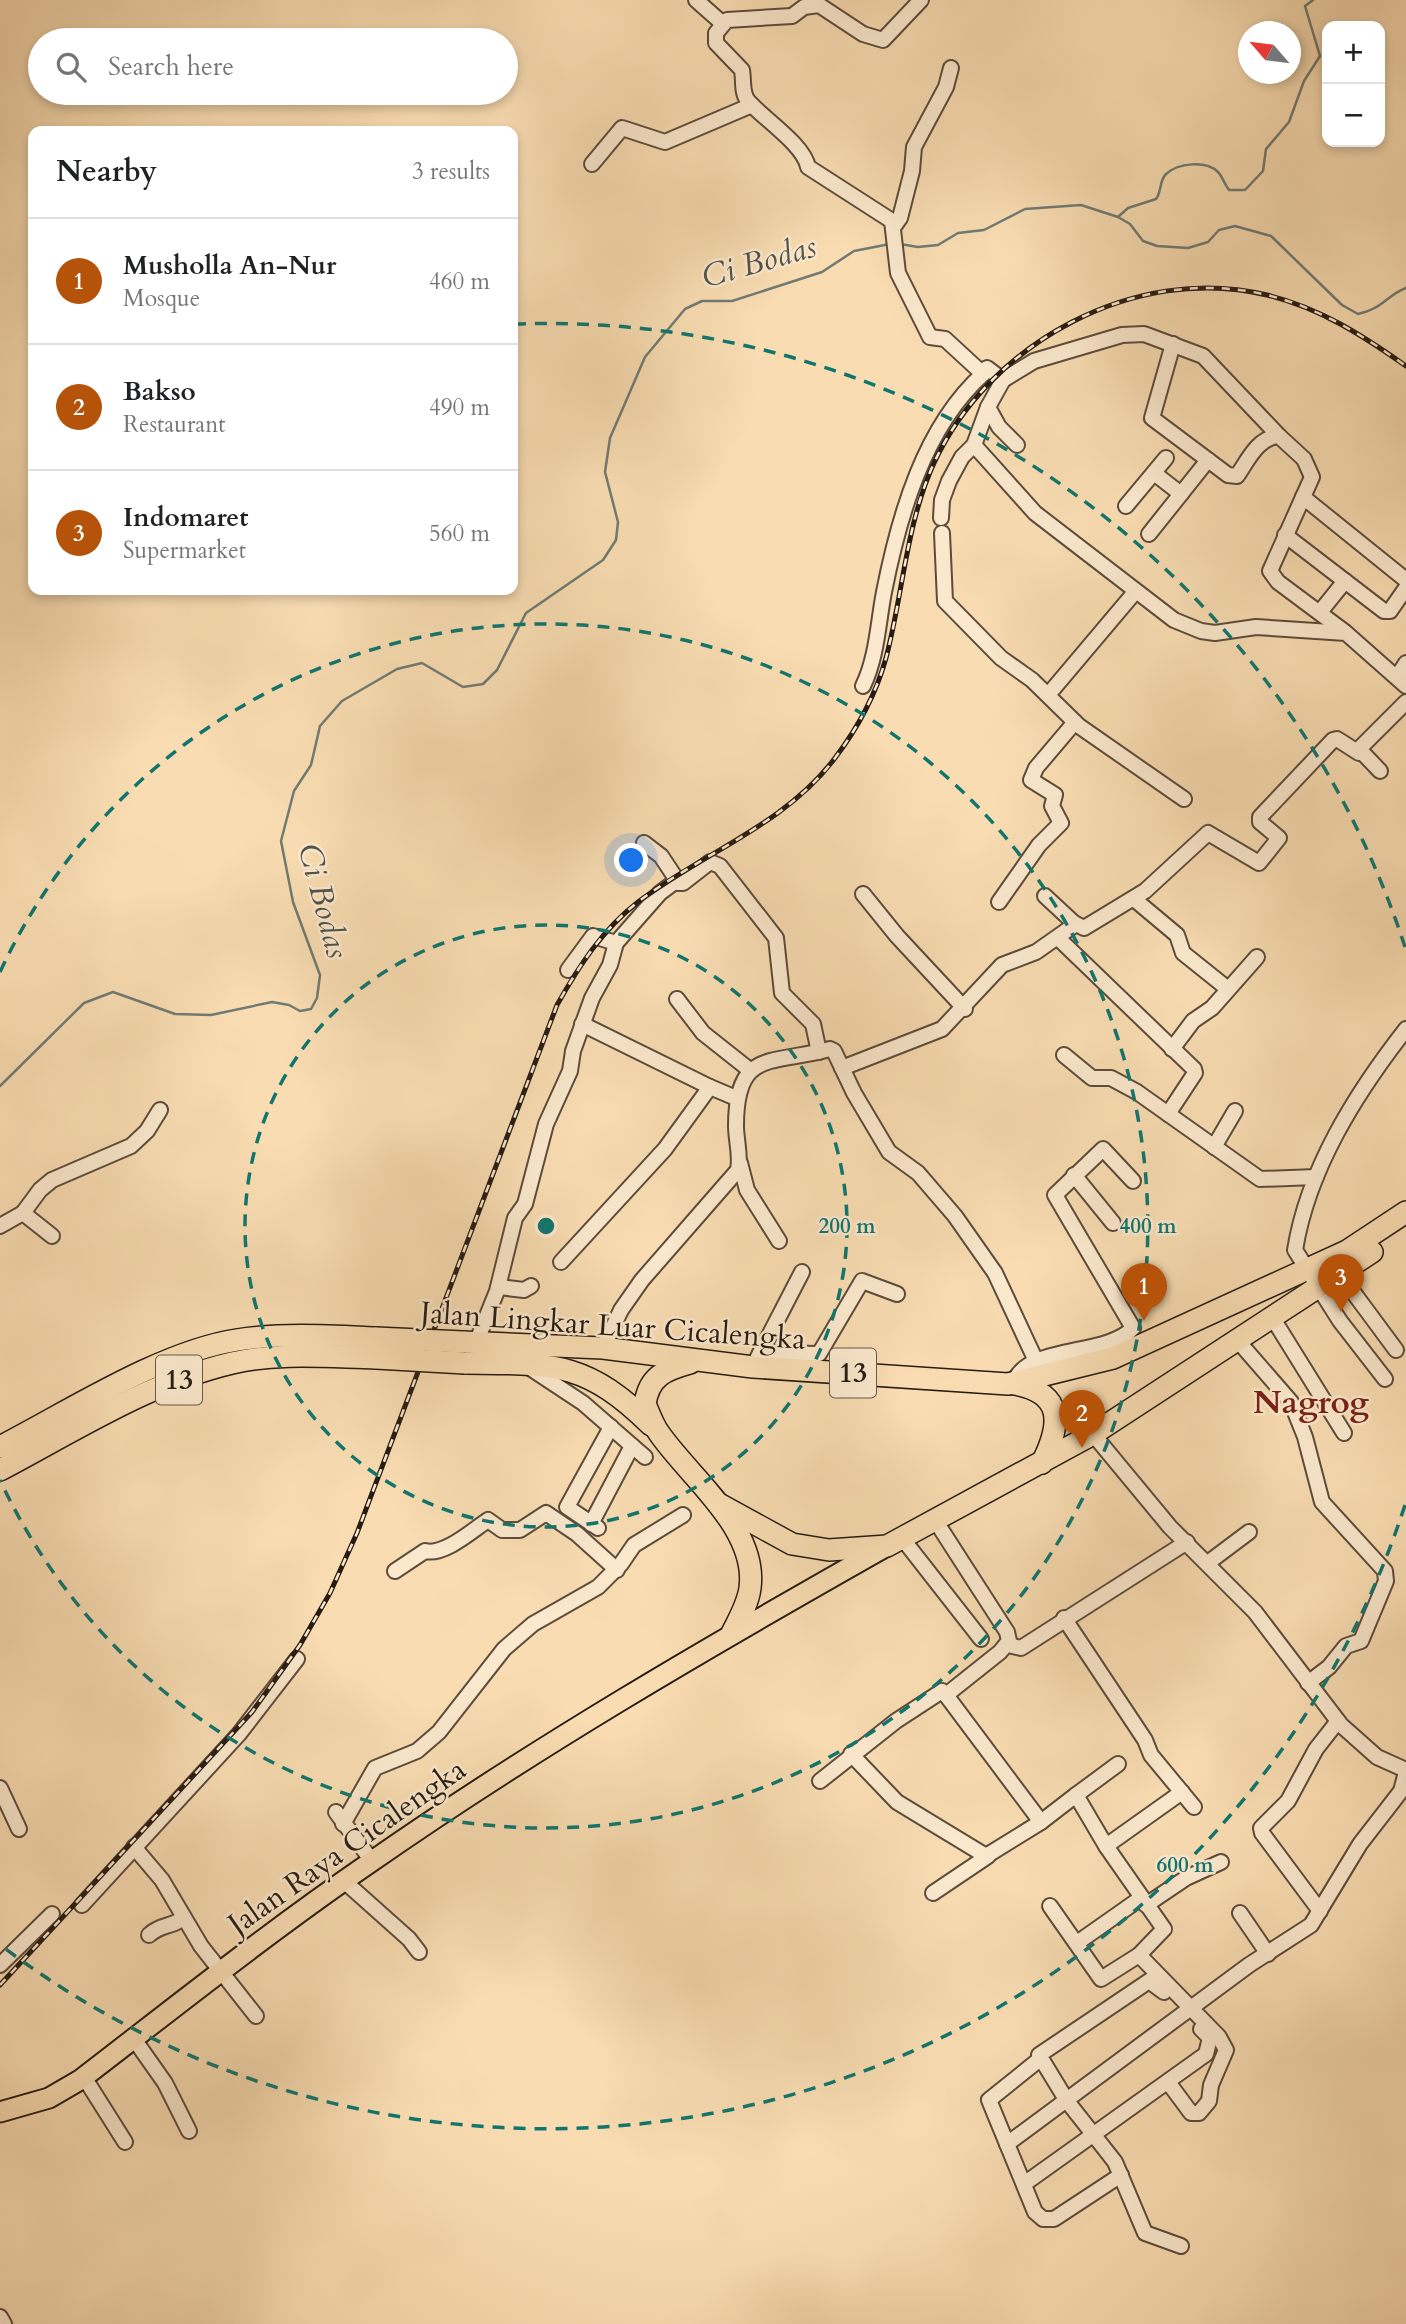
<!DOCTYPE html>
<meta charset="utf-8">
<style>
:root{--surface:#fff;--page:#f6f6f6;--text:#202124;--muted:#757577;--line:#e0e0e0;--accent:#b45309}
body{margin:0;font-family:Cardo,serif;background:var(--page);color:var(--text)}
.controls{position:absolute;right:21px;top:21px;display:grid;overflow:hidden;border-radius:14px;box-shadow:0 4px 10px #0003}
.controls button{width:63px;height:63px;display:grid;place-items:center;padding:0;border:0;border-bottom:2px solid var(--line);background:var(--surface);color:var(--text);font:35px sans-serif}
.compass{position:absolute;left:1238px;top:21px;width:63px;height:63px;border-radius:50%;background:var(--surface);box-shadow:0 4px 10px #0003;rotate:298deg}
.you{position:absolute;left:632px;top:861px;width:24px;height:24px;margin:-18px;border:5px solid #fff;border-radius:50%;background:#1a73e8;box-shadow:0 0 0 10px #1a73e833}
.badge{display:grid;place-items:center;width:46px;height:46px;border-radius:50%;background:var(--accent);color:#fff;font-size:23px;font-weight:700}
.pin{position:absolute;translate:-50% -58px;filter:drop-shadow(0 2px 4px #0008)}
.pin::after{content:'';position:absolute;top:37px;width:24px;height:21px;background:inherit;clip-path:polygon(0 0,100% 0,50% 100%)}
.list{margin:0;padding:0;list-style:none}
h2{display:flex;justify-content:space-between;align-items:center;height:91px;margin:0;padding:0 28px;font-size:30px}
h2 small{font-size:23px;font-weight:400;color:var(--muted)}
.list li{display:grid;grid-template-columns:46px 1fr auto;gap:21px;align-items:center;box-sizing:border-box;height:126px;padding:0 28px;border-top:2px solid var(--line)}
.list b{display:block;font-size:26px;white-space:nowrap}
.list p{margin:0;font-size:23px;white-space:nowrap;color:var(--muted)}
.list em{font-size:23px;font-style:normal;color:var(--muted)}
.icon{flex:none;width:38px;height:38px;fill:none;stroke:currentColor;stroke-width:2;stroke-linecap:round;stroke-linejoin:round}
.map{position:relative;flex:none;width:1406px;height:2324px;overflow:hidden}
.search{position:absolute;background:var(--surface);box-shadow:0 4px 10px #0003;left:28px;top:28px;width:490px;height:77px;display:flex;align-items:center;gap:18px;box-sizing:border-box;padding:0 24px;border-radius:38px;color:var(--muted);font-size:26px}
.panel{position:absolute;background:var(--surface);box-shadow:0 4px 10px #0003;left:28px;top:126px;width:490px;height:469px;border-radius:14px}
.map>svg:first-child{display:block}
.lines{fill:none;stroke-linecap:round;stroke-linejoin:round}
.stream{stroke:#707b74;stroke-width:2.5}
.minor-casing{stroke:#5c4c3b;stroke-width:18}
.major-casing{stroke:#271c13;stroke-width:23}
.highway-casing{stroke:#271c13;stroke-width:24}
.minor{stroke:#fbe8cd;stroke-width:14}
.major{stroke:#f9dcb2;stroke-width:19}
.highway{stroke:#f9dcb2;stroke-width:21}
.rail-casing{stroke:#271c13;stroke-width:5}
.rail{stroke:#fbe8cd;stroke-width:2.5;stroke-dasharray:8;stroke-linecap:butt}
.highway-bridge-casing{stroke:#271c13;stroke-width:24;stroke-linecap:butt}
.highway-bridge{stroke:#f9dcb2;stroke-width:21}
.ring{fill:none;stroke:#0f766e;stroke-width:3.5;stroke-dasharray:12 9}
.labels{text-anchor:middle;dominant-baseline:central;stroke-width:5;stroke-linejoin:round;paint-order:stroke}
.shield{fill:#fbe8cd;stroke:#67594b;stroke-width:2}
.shield-label{font-size:28px;font-weight:bold;fill:#271c13}
.street-label{font-size:30px;fill:#271c13;stroke:#fbe8cd}
.water-label{font-size:32px;font-style:italic;fill:#51534c;stroke:#fbe8cd}
.quarter-label{font-size:33px;font-weight:bold;fill:#7a1f14;stroke:#fbe8cd}
.centre{fill:#0f766e;stroke:#fbe8cd;stroke-width:3.5}
.ring-label{font-size:21px;text-anchor:middle;font-weight:bold;fill:#0f766e;stroke:#fbe8cd;stroke-width:5;stroke-linejoin:round;paint-order:stroke}
</style>
<div class="map">
<svg width="1406" height="2324" viewBox="0 0 1406 2324">
<rect width="100%" height="100%" fill="#f9dcb2"/>
<filter id="stains"><feTurbulence type="fractalNoise" baseFrequency=".00286" numOctaves="4"/><feColorMatrix values="0 0 0 0 .2 0 0 0 0 .09 0 0 0 0 .02 0 0 0 .5 -.17"/></filter>
<radialGradient id="worn" r=".72"><stop offset=".6" stop-color="#630" stop-opacity="0"/><stop offset="1" stop-color="#630" stop-opacity=".3"/></radialGradient>
<g class="lines">
<g class="stream">
<path d="M1118,217L1128,208L1156,199C1162,191 1159,181 1166,174C1178,163 1206,160 1218,172C1222,176 1225,185 1229,190H1245L1263,171L1266,149L1289,122L1304,81L1320,56L1305,6L1313,0"/>
<path d="M900,244L918,247L938,245L958,233L984,230L1025,209L1081,205L1118,217L1130,224L1143,241L1157,246L1188,248L1208,242L1219,230L1235,226L1271,236L1342,305L1358,314C1382,309 1386,296 1406,288"/>
<path d="M0,1086L84,1003L113,992L175,1014L211,1015L272,1002L289,1005L300,1011L311,1009L317,998L320,975L293,902L281,841L294,791L311,765L320,726L342,701L397,669L422,663L463,687L483,684L497,670L526,613L603,560L616,540L618,522L605,472L610,438L645,357L685,309L702,301H732L822,272L854,251L890,244"/>
</g>
<g class="minor-casing">
<g id="minor">
<path d="M696,0L722,23"/>
<path d="M921,0L883,40L863,34L819,5L804,7L792,16L727,20L716,33V43L742,70C744,81 741,94 749,102C764,119 804,145 808,167L892,221L898,273L930,337L945,339L983,374L987,368L1003,380"/>
<path d="M592,164L622,128L665,142L752,105"/>
<path d="M895,225L900,218L912,171L914,147L946,87L951,68"/>
<path d="M1173,344L1152,418L1228,475L1237,476C1248,460 1258,437 1279,436L1304,459L1312,477L1270,571L1278,582L1345,632"/>
<path d="M988,407L999,427L1017,445"/>
<path d="M974,445L1035,513L1174,620L1201,631L1215,633L1256,627L1346,633L1406,686"/>
<path d="M1154,473L1181,494"/>
<path d="M1303,497L1406,580"/>
<path d="M1126,506L1166,458"/>
<path d="M941,518L942,500L949,481L962,457L974,445L988,407L1003,380L1034,361L1122,335L1144,334L1203,356L1279,436"/>
<path d="M942,533L945,601L1001,658L1032,680L1079,726L1184,799"/>
<path d="M1149,534L1208,460"/>
<path d="M1285,535L1384,611H1390L1406,588"/>
<path d="M1320,612L1345,581"/>
<path d="M1397,677L1406,663"/>
<path d="M863,686C877,657 878,623 884,592C899,516 924,427 983,374"/>
<path d="M1048,695L1135,592"/>
<path d="M1380,771L1359,749L1406,702"/>
<path d="M644,843L661,856L679,883H683L710,862L720,866L776,938L782,993L813,1024L819,1052"/>
<path d="M863,894L897,936L965,1009"/>
<path d="M1134,899L1177,935L1183,953L1228,989"/>
<path d="M999,902L1039,845L1061,823L1052,806L1055,795L1031,780L1036,768L1075,722"/>
<path d="M1074,923L1084,928L1145,891L1208,833L1259,863L1279,838L1260,822V817L1333,740L1337,739L1359,753"/>
<path d="M1058,938L1194,1069L1195,1073L1168,1114"/>
<path d="M568,970L593,936L616,943"/>
<path d="M677,999L703,1033L751,1071"/>
<path d="M582,1024L710,1087"/>
<path d="M1172,1049L1193,1021L1212,1008L1257,957"/>
<path d="M1064,1055L1092,1078H1111L1137,1092L1260,1179L1316,1177"/>
<path d="M842,1068L942,1029L1002,965L1036,952L1073,926L1074,923L1045,896"/>
<path d="M1214,1147L1235,1111"/>
<path d="M740,1163L747,1190L779,1241"/>
<path d="M1074,1175L1113,1223"/>
<path d="M23,1213L52,1236"/>
<path d="M0,1226L23,1213L40,1190L52,1180L131,1146L147,1131L160,1110"/>
<path d="M561,1262L665,1149L710,1087L736,1098"/>
<path d="M1339,1273L1396,1350"/>
<path d="M499,1287L524,1290L531,1286"/>
<path d="M1272,1317L1344,1433"/>
<path d="M1238,1341L1291,1402L1305,1437L1322,1502L1385,1571L1386,1581L1361,1641L1346,1646L1329,1667L1308,1683"/>
<path d="M476,1343L497,1291L515,1218L525,1204L546,1124L570,1071L573,1051L592,998L610,965L616,943L660,893L676,881"/>
<path d="M603,1348L621,1310L642,1280L738,1170C741,1156 736,1140 736,1126C736,1048 772,1065 830,1049L834,1051L854,1093L889,1152L918,1173L955,1216L995,1273L1036,1361"/>
<path d="M760,1353L819,1354L862,1281L897,1294"/>
<path d="M757,1359L802,1272"/>
<path d="M527,1366L583,1403L645,1457"/>
<path d="M1385,1379L1340,1321L1295,1250C1308,1169 1356,1093 1406,1029"/>
<path d="M1014,1382C1029,1344 1106,1357 1133,1328L1055,1195L1103,1149L1133,1181"/>
<path d="M1093,1434L1170,1527L1255,1612L1341,1725L1377,1757L1406,1770"/>
<path d="M935,1520L1007,1632L1009,1641L1000,1652L946,1695L1041,1822L1076,1795L1106,1846L1164,1929L1139,1955L1219,2037L1226,2050L1211,2085L1209,2101L1199,2113H1191L1168,2082"/>
<path d="M591,1524L632,1446"/>
<path d="M598,1528L567,1507L611,1427"/>
<path d="M902,1538L981,1639"/>
<path d="M1209,1562L1249,1532"/>
<path d="M395,1571L425,1551C444,1556 473,1530 488,1520L502,1530H520L546,1513L577,1534L617,1570"/>
<path d="M1064,1618L1145,1740L1151,1755L1194,1807"/>
<path d="M1008,1645L1021,1648L1187,1542"/>
<path d="M851,1754L897,1802L986,1856L1041,1822"/>
<path d="M820,1781L896,1721L942,1691L946,1695"/>
<path d="M0,1788L19,1829"/>
<path d="M1076,1795L1118,1764"/>
<path d="M336,1812L372,1861"/>
<path d="M343,1824L375,1768L417,1751L439,1732L504,1649L533,1624L598,1587L621,1564L634,1545L683,1515"/>
<path d="M1106,1846L1182,1792"/>
<path d="M134,1847L162,1880L201,1946L256,2016"/>
<path d="M344,1881L409,1939L419,1952"/>
<path d="M933,1893L988,1856"/>
<path d="M82,1905L239,1734L297,1659"/>
<path d="M1146,1905L1186,1878L1221,1862"/>
<path d="M1050,1906L1101,1979L1139,1955"/>
<path d="M1320,1911L1262,1833L1261,1828L1288,1801L1316,1749L1338,1721"/>
<path d="M1240,1913L1268,1954"/>
<path d="M149,1935C162,1923 171,1928 183,1918"/>
<path d="M1077,1943L1141,1898"/>
<path d="M0,1965L52,1914"/>
<path d="M1164,1992L1149,1981L1039,2055L1067,2101L1115,2162L1145,2233L1181,2246"/>
<path d="M134,2039L165,2083L189,2131"/>
<path d="M1040,2059L989,2100L1035,2212L1043,2219H1054L1121,2175"/>
<path d="M84,2077L125,2142"/>
<path d="M1007,2144L1249,1965L1311,1925L1360,1844L1401,1791L1406,1772"/>
<path d="M1024,2184L1206,2054L1210,2038L1201,2029"/>
<path d="M0,2317L4,2324"/>
</g>
</g>
<g class="major-casing">
<path id="major" d="M0,2112L49,2098L80,2080C175,2007 269,1932 368,1864C534,1748 710,1646 887,1546"/>
</g>
<g class="highway-casing">
<g id="highway">
<path d="M463,1342L603,1348L753,1367L1008,1384L1113,1358L1347,1251L1406,1212"/>
<path d="M465,1363C552,1364 585,1360 651,1425"/>
<path d="M690,1363C665,1370 649,1376 645,1404C649,1413 653,1425 659,1433C689,1477 758,1528 750,1588C748,1604 739,1619 732,1633"/>
<path d="M1014,1384C1065,1393 1061,1425 1042,1463"/>
<path d="M0,1447C68,1412 162,1351 237,1340C283,1333 330,1336 376,1338"/>
<path d="M0,1470C74,1431 150,1382 232,1363C279,1352 328,1357 376,1358"/>
<path d="M719,1504L792,1544L829,1550L887,1546L1093,1434L1372,1252"/>
</g>
</g>
<use href="#minor" class="minor"/>
<use href="#major" class="major"/>
<use href="#highway" class="highway"/>
<g class="rail-casing">
<path id="rail" d="M0,1985L252,1712L300,1645L330,1593L357,1533L557,1005C579,966 602,930 638,902C702,853 785,825 835,758C857,729 876,694 886,658C903,594 906,524 934,463C989,343 1136,263 1267,295C1320,308 1362,335 1406,366"/>
</g>
<use href="#rail" class="rail"/>
<g class="highway-bridge-casing">
<g id="highway-bridge">
<path d="M376,1338L463,1342"/>
<path d="M376,1358L465,1363"/>
</g>
</g>
<use href="#highway-bridge" class="highway-bridge"/>
</g>
<g class="ring">
<circle cx="546" cy="1226" r="301"/>
<path d="M0 972A602 602 0 1 1 0 1480"/>
<path d="M1405 1505A903 903 0 0 1 3 1947M514 324A903 903 0 0 1 1405 947"/>
</g>
<g class="labels">
<g class="shield">
<rect x="830" y="1348.5" width="46" height="49" rx="5"/>
<rect x="156" y="1355.5" width="46" height="49" rx="5"/>
</g>
<g class="shield-label">
<text x="853" y="1373">13</text>
<text x="179" y="1380">13</text>
</g>
<g class="street-label">
<text transform="translate(613 1326) rotate(4)">Jalan Lingkar Luar Cicalengka</text>
<text transform="translate(347 1847) rotate(-35)">Jalan Raya Cicalengka</text>
</g>
<g class="water-label">
<text transform="translate(759 262) rotate(-16)">Ci Bodas</text>
<text transform="translate(323 901) rotate(75)">Ci Bodas</text>
</g>
<g class="quarter-label">
<text x="1311" y="1402">Nagrog</text>
</g>
</g>
<circle cx="546" cy="1226" r="10" class="centre"/>
<g class="ring-label">
<text x="847" y="1233">200 m</text>
<text x="1148" y="1233">400 m</text>
<text x="1185" y="1872">600 m</text>
</g>
<rect width="100%" height="100%" filter="url(#stains)"/>
<rect width="100%" height="100%" fill="url(#worn)"/>
</svg>
<div class="controls">
<button>+</button>
<button>−</button>
</div>
<svg class="compass" viewBox="-18 -18 36 36"><path d="M0-13l5 13h-10z" fill="#e53935"/><path d="M0 13l5-13h-10z" fill="#757577"/></svg>
<div class="you"></div>
<div class="pin badge" style="left:1144px;top:1321px">1</div>
<div class="pin badge" style="left:1082px;top:1448px">2</div>
<div class="pin badge" style="left:1341px;top:1312px">3</div>
<div class="search"><svg class="icon" aria-label="search" viewBox="0 0 24 24"><circle cx="10" cy="10" r="6"/><path d="M15 15l6 6"/></svg>Search here</div>
<section class="panel">
<h2>Nearby<small>3 results</small></h2>
<ul class="list">
<li><span class="badge">1</span><div><b>Musholla An-Nur</b><p>Mosque</p></div><em>460 m</em></li>
<li><span class="badge">2</span><div><b>Bakso</b><p>Restaurant</p></div><em>490 m</em></li>
<li><span class="badge">3</span><div><b>Indomaret</b><p>Supermarket</p></div><em>560 m</em></li>
</ul>
</section>
</div>
